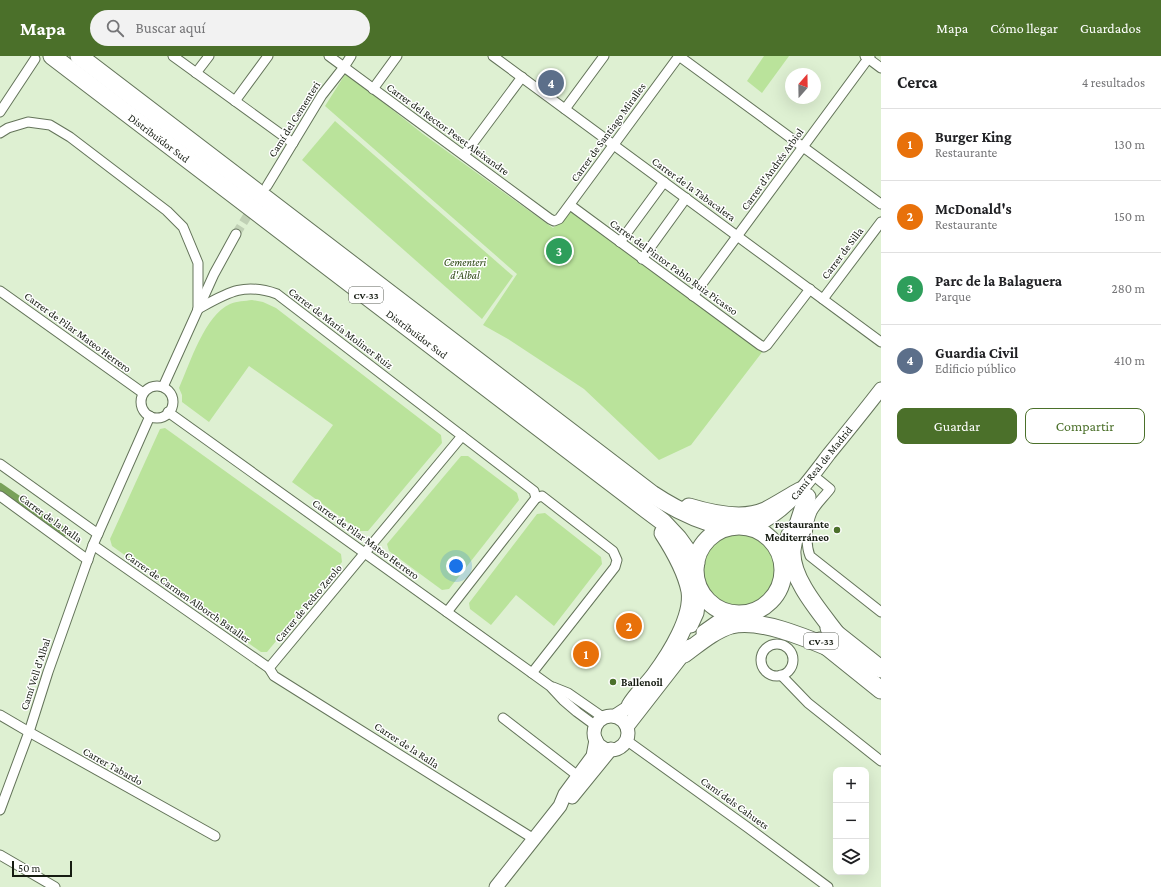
<!DOCTYPE html>
<html lang="es">
<meta charset="utf-8">
<style>
:root{--surface:#fff;--page:#f2f2f2;--text:#202124;--muted:#757577;--line:#e0e0e0;--accent:#4b702a}
body{margin:0;font-family:"Crimson Pro",serif;background:var(--page);color:var(--text)}
.controls{position:absolute;right:12px;bottom:12px;display:grid;overflow:hidden;border-radius:8px;box-shadow:0 4px 16px #0002}
.controls button{width:36px;height:36px;display:grid;place-items:center;padding:0;border:0;border-bottom:1px solid var(--line);background:var(--surface);color:var(--text);font:20px sans-serif}
.compass{position:absolute;left:785px;top:12px;width:36px;height:36px;border-radius:50%;background:var(--surface);box-shadow:0 4px 16px #0002;rotate:20deg}
.scale{position:absolute;left:12px;bottom:10px;width:60px;box-sizing:border-box;padding-left:4px;border:2px solid #161c12;border-top:0;font-size:11px;line-height:14px;white-space:nowrap;color:#161c12;-webkit-text-stroke:3px #fff;paint-order:stroke}
.you{position:absolute;left:456px;top:510px;width:14px;height:14px;margin:-10px;border:3px solid #fff;border-radius:50%;background:#1a73e8;box-shadow:0 0 0 6px #1a73e833}
.badge{display:grid;place-items:center;width:26px;height:26px;border-radius:50%;background:var(--accent);color:#fff;font-size:13px;font-weight:700}
.pin{position:absolute;translate:-50% -50%;border:2px solid #fff;box-shadow:0 1px 4px #0006}
.list{margin:0;padding:0;list-style:none}
h2{display:flex;justify-content:space-between;align-items:center;height:52px;margin:0;padding:0 16px;font-size:17px}
h2 small{font-size:13px;font-weight:400;color:var(--muted)}
.list li{display:grid;grid-template-columns:26px 1fr auto;gap:12px;align-items:center;box-sizing:border-box;height:72px;padding:0 16px;border-top:1px solid var(--line)}
.list b{display:block;font-size:15px;white-space:nowrap}
.list p{margin:0;font-size:13px;white-space:nowrap;color:var(--muted)}
.list em{font-size:13px;font-style:normal;color:var(--muted)}
.actions{display:flex;gap:8px;padding:12px 16px}
.actions a{flex:1;padding:9px 0;border:1px solid var(--accent);border-radius:8px;text-align:center;font-size:14px;color:var(--accent)}
.actions .main{background:var(--accent);color:#fff}
.icon{flex:none;width:22px;height:22px;fill:none;stroke:currentColor;stroke-width:2;stroke-linecap:round;stroke-linejoin:round}
.map{position:relative;flex:none;width:881px;height:831px;overflow:hidden}
header{display:flex;align-items:center;gap:24px;box-sizing:border-box;height:56px;padding:0 20px;background:var(--accent);color:#fff}
header strong{font-size:19px}
nav{display:flex;gap:22px;margin-inline-start:auto;font-size:14px}
.search{width:280px;height:36px;background:var(--page);display:flex;align-items:center;gap:10px;box-sizing:border-box;padding:0 14px;border-radius:22px;color:var(--muted);font-size:15px}
main{display:flex}
aside{flex:1;background:var(--surface)}
.map>svg:first-child{display:block}
.green{fill:#bae39b}
.lines{fill:none;stroke-linecap:round;stroke-linejoin:round}
.canal{stroke:#78a159;stroke-width:8}
.street-tunnel{stroke:#c0d0b5;stroke-width:9;stroke-dasharray:9 4.5;stroke-linecap:butt}
.street-casing{stroke:#64745a;stroke-width:11}
.secondary-casing{stroke:#64745a;stroke-width:15}
.highway-casing{stroke:#64745a;stroke-width:19}
.street{stroke:#fff;stroke-width:9}
.secondary{stroke:#fff;stroke-width:13}
.highway{stroke:#fff;stroke-width:17}
.poi-dot{fill:#4b702a;stroke:#fff;stroke-width:1.5}
.labels{text-anchor:middle;dominant-baseline:central;stroke-width:3;stroke-linejoin:round;paint-order:stroke}
.shield{fill:#fff;stroke:#5c6059;stroke-width:1}
.shield-label{font-size:10px;font-weight:bold;fill:#161c12}
.street-label{font-size:11px;fill:#161c12;stroke:#fff}
.park-label{font-size:11px;font-style:italic;fill:#2c4713;stroke:#fff}
.poi-label{font-size:11px;font-weight:bold;fill:#161c12;stroke:#fff;text-anchor:end}
</style>
<header>
<strong>Mapa</strong>
<div class="search"><svg class="icon" aria-label="search" viewBox="0 0 24 24"><circle cx="10" cy="10" r="6"/><path d="M15 15l6 6"/></svg>Buscar aquí</div>
<nav><a>Mapa</a><a>Cómo llegar</a><a>Guardados</a></nav>
</header>
<main>
<div class="map">
<svg width="881" height="831" viewBox="0 0 881 831">
<rect width="100%" height="100%" fill="#def0d2"/>
<g class="green">
<path d="M764,0H789L762,37L747,25Z"/>
<path d="M346,17L423,78L553,172L572,155L763,295L691,389L659,404L584,333L508,283L483,269L517,218L325,50Z"/>
<path d="M335,65L513,220L482,263L302,104Z"/>
<path d="M252,244L263,246L276,252L441,379L442,387L368,475H360L292,426L333,369L249,310L209,366L182,346V339L179,332C190,307 205,259 230,248C237,245 245,245 252,244Z"/>
<path d="M165,372L341,498L342,506L267,596H261L112,490L110,483L160,373Z"/>
<path d="M461,400H468L517,437L519,444L449,533L442,534L389,495L387,488Z"/>
<path d="M545,457L601,501L602,508L554,570L516,539L491,569L470,553L469,547L537,458Z"/>
<circle cx="740" cy="513" r="37"/>
</g>
<g class="lines">
<path class="canal" d="M0,431L65,476"/>
<path class="street-tunnel" d="M236,178L253,151"/>
<g class="street-casing">
<g id="street">
<path d="M173,0L293,87"/>
<path d="M329,0L550,163L554,165L559,163L679,0"/>
<path d="M493,0L881,286"/>
<path d="M679,0L881,148"/>
<path d="M865,0L881,12"/>
<path d="M196,17L209,0"/>
<path d="M373,33L397,0"/>
<path d="M235,45L268,0"/>
<path d="M565,53L604,0"/>
<path d="M0,56L35,3"/>
<path d="M0,77L8,72L28,66L50,69L70,81L167,155L183,171L198,207V253"/>
<path d="M464,99L522,21"/>
<path d="M267,130L322,39L344,11L351,0"/>
<path d="M570,149L760,289L764,291L767,289L810,233"/>
<path d="M620,186L664,126"/>
<path d="M642,203L686,142"/>
<path d="M0,235L143,337"/>
<path d="M693,240L870,0"/>
<path d="M823,243L881,166"/>
<path d="M198,253C227,237 243,226 277,238L534,435L536,442"/>
<circle cx="157" cy="346" r="16"/>
<path d="M163,331L214,218L236,178"/>
<path d="M168,356L532,617L550,630L563,644L577,656L596,670"/>
<path d="M0,408L98,478"/>
<path d="M819,424L830,433C824,441 816,448 812,456C807,468 805,487 810,500L881,556"/>
<path d="M0,440L88,504"/>
<path d="M93,489L269,612L274,620L534,783"/>
<path d="M447,556L536,442"/>
<circle cx="777" cy="604" r="16"/>
<path d="M269,612L462,380"/>
<path d="M532,617L615,511L617,504L613,495L542,440L536,442"/>
<path d="M781,619L808,647L881,705"/>
<path d="M553,631L568,637L604,662"/>
<path d="M0,659L29,676L215,780"/>
<path d="M503,662L578,720"/>
<path d="M626,684L747,771L828,831"/>
<path d="M0,754L29,676L48,616L93,489L150,360"/>
<path d="M0,799L55,831"/>
</g>
</g>
<g class="secondary-casing">
<g id="secondary">
<path d="M752,471C786,458 807,427 829,398C847,376 864,355 881,333"/>
<path d="M782,502L788,478"/>
<path d="M691,570L697,557L700,534"/>
<path d="M703,576L730,557"/>
<path d="M615,660L638,645"/>
<circle cx="611" cy="677" r="17"/>
<path d="M627,671L690,590"/>
<path d="M572,741L611,693"/>
<path d="M496,831L560,750L565,738L593,700L596,684"/>
</g>
</g>
<g class="highway-casing">
<g id="highway">
<path d="M52,0L647,454L663,466L678,482L696,507"/>
<path d="M79,0L652,438C676,454 698,465 726,471"/>
<path d="M807,441C802,458 794,476 792,494C790,523 821,557 838,580"/>
<path d="M689,451C712,458 743,465 765,455C777,449 789,441 800,435"/>
<circle cx="739" cy="514" r="44"/>
<path d="M829,572L881,613"/>
<path d="M820,585L881,634"/>
<path d="M684,598C698,588 714,574 731,569C759,562 804,581 830,592"/>
<path d="M630,650C637,638 647,630 655,619C670,599 694,561 690,535C686,515 674,494 663,477"/>
</g>
</g>
<use href="#street" class="street"/>
<use href="#secondary" class="secondary"/>
<use href="#highway" class="highway"/>
</g>
<g class="poi-dot">
<circle cx="837" cy="474" r="4"/>
<circle cx="613" cy="626" r="4"/>
</g>
<g class="labels">
<g class="shield">
<rect x="349" y="231" width="34" height="16" rx="3"/>
<rect x="804" y="577" width="34" height="16" rx="3"/>
</g>
<g class="shield-label">
<text x="366" y="239">CV-33</text>
<text x="821" y="585">CV-33</text>
</g>
<g class="street-label">
<text transform="translate(294 63) rotate(-58)">Camí del Cementeri</text>
<text transform="translate(448 73) rotate(36)">Carrer del Rector Peset Aleixandre</text>
<text transform="translate(608 76) rotate(-54)">Carrer de Santiago Miralles</text>
<text transform="translate(159 82) rotate(37)">Distribuïdor Sud</text>
<text transform="translate(772 113) rotate(-54)">Carrer d'Andrés Arbiol</text>
<text transform="translate(694 133) rotate(36)">Carrer de la Tabacalera</text>
<text transform="translate(842 197) rotate(-53)">Carrer de Silla</text>
<text transform="translate(674 211) rotate(36)">Carrer del Pintor Pablo Ruiz Picasso</text>
<text transform="translate(341 272) rotate(37)">Carrer de María Moliner Ruiz</text>
<text transform="translate(78 276) rotate(36)">Carrer de Pilar Mateo Herrero</text>
<text transform="translate(417 278) rotate(37)">Distribuïdor Sud</text>
<text transform="translate(821 407) rotate(-51)">Camí Real de Madrid</text>
<text transform="translate(51 462) rotate(36)">Carrer de la Ralla</text>
<text transform="translate(366 483) rotate(36)">Carrer de Pilar Mateo Herrero</text>
<text transform="translate(188 541) rotate(35)">Carrer de Carmen Alborch Bataller</text>
<text transform="translate(308 547) rotate(-50)">Carrer de Pedro Zerolo</text>
<text transform="translate(35 618) rotate(-72)">Camí Vell d'Albal</text>
<text transform="translate(407 689) rotate(33)">Carrer de la Ralla</text>
<text transform="translate(113 710) rotate(29)">Carrer Tabardo</text>
<text transform="translate(735 747) rotate(36)">Camí dels Cahuets</text>
</g>
<g class="park-label">
<text x="465" y="206">Cementeri<tspan x="465" dy="13">d'Albal</tspan></text>
</g>
<g class="poi-label">
<text x="829" y="468">restaurante<tspan x="829" dy="13">Mediterráneo</tspan></text>
<text x="621" y="626" text-anchor="start">Ballenoil</text>
</g>
</g>
</svg>
<div class="controls">
<button>+</button>
<button>−</button>
<button><svg class="icon" aria-label="layers" viewBox="0 0 24 24"><path d="M12 4l9 5-9 5-9-5zM3 14l9 5 9-5"/></svg></button>
</div>
<svg class="compass" viewBox="-18 -18 36 36"><path d="M0-13l5 13h-10z" fill="#e53935"/><path d="M0 13l5-13h-10z" fill="#757577"/></svg>
<div class="scale">50 m</div>
<div class="you"></div>
<div class="pin badge" style="left:586px;top:598px;background:#e8710a">1</div>
<div class="pin badge" style="left:629px;top:570px;background:#e8710a">2</div>
<div class="pin badge" style="left:559px;top:195px;background:#2e9e5b">3</div>
<div class="pin badge" style="left:551px;top:27px;background:#5c6f8a">4</div>
</div>
<aside>
<h2>Cerca<small>4 resultados</small></h2>
<ul class="list">
<li><span class="badge" style="background:#e8710a">1</span><div><b>Burger King</b><p>Restaurante</p></div><em>130 m</em></li>
<li><span class="badge" style="background:#e8710a">2</span><div><b>McDonald's</b><p>Restaurante</p></div><em>150 m</em></li>
<li><span class="badge" style="background:#2e9e5b">3</span><div><b>Parc de la Balaguera</b><p>Parque</p></div><em>280 m</em></li>
<li><span class="badge" style="background:#5c6f8a">4</span><div><b>Guardia Civil</b><p>Edificio público</p></div><em>410 m</em></li>
</ul>
<div class="actions"><a class="main">Guardar</a><a>Compartir</a></div>
</aside>
</main>
